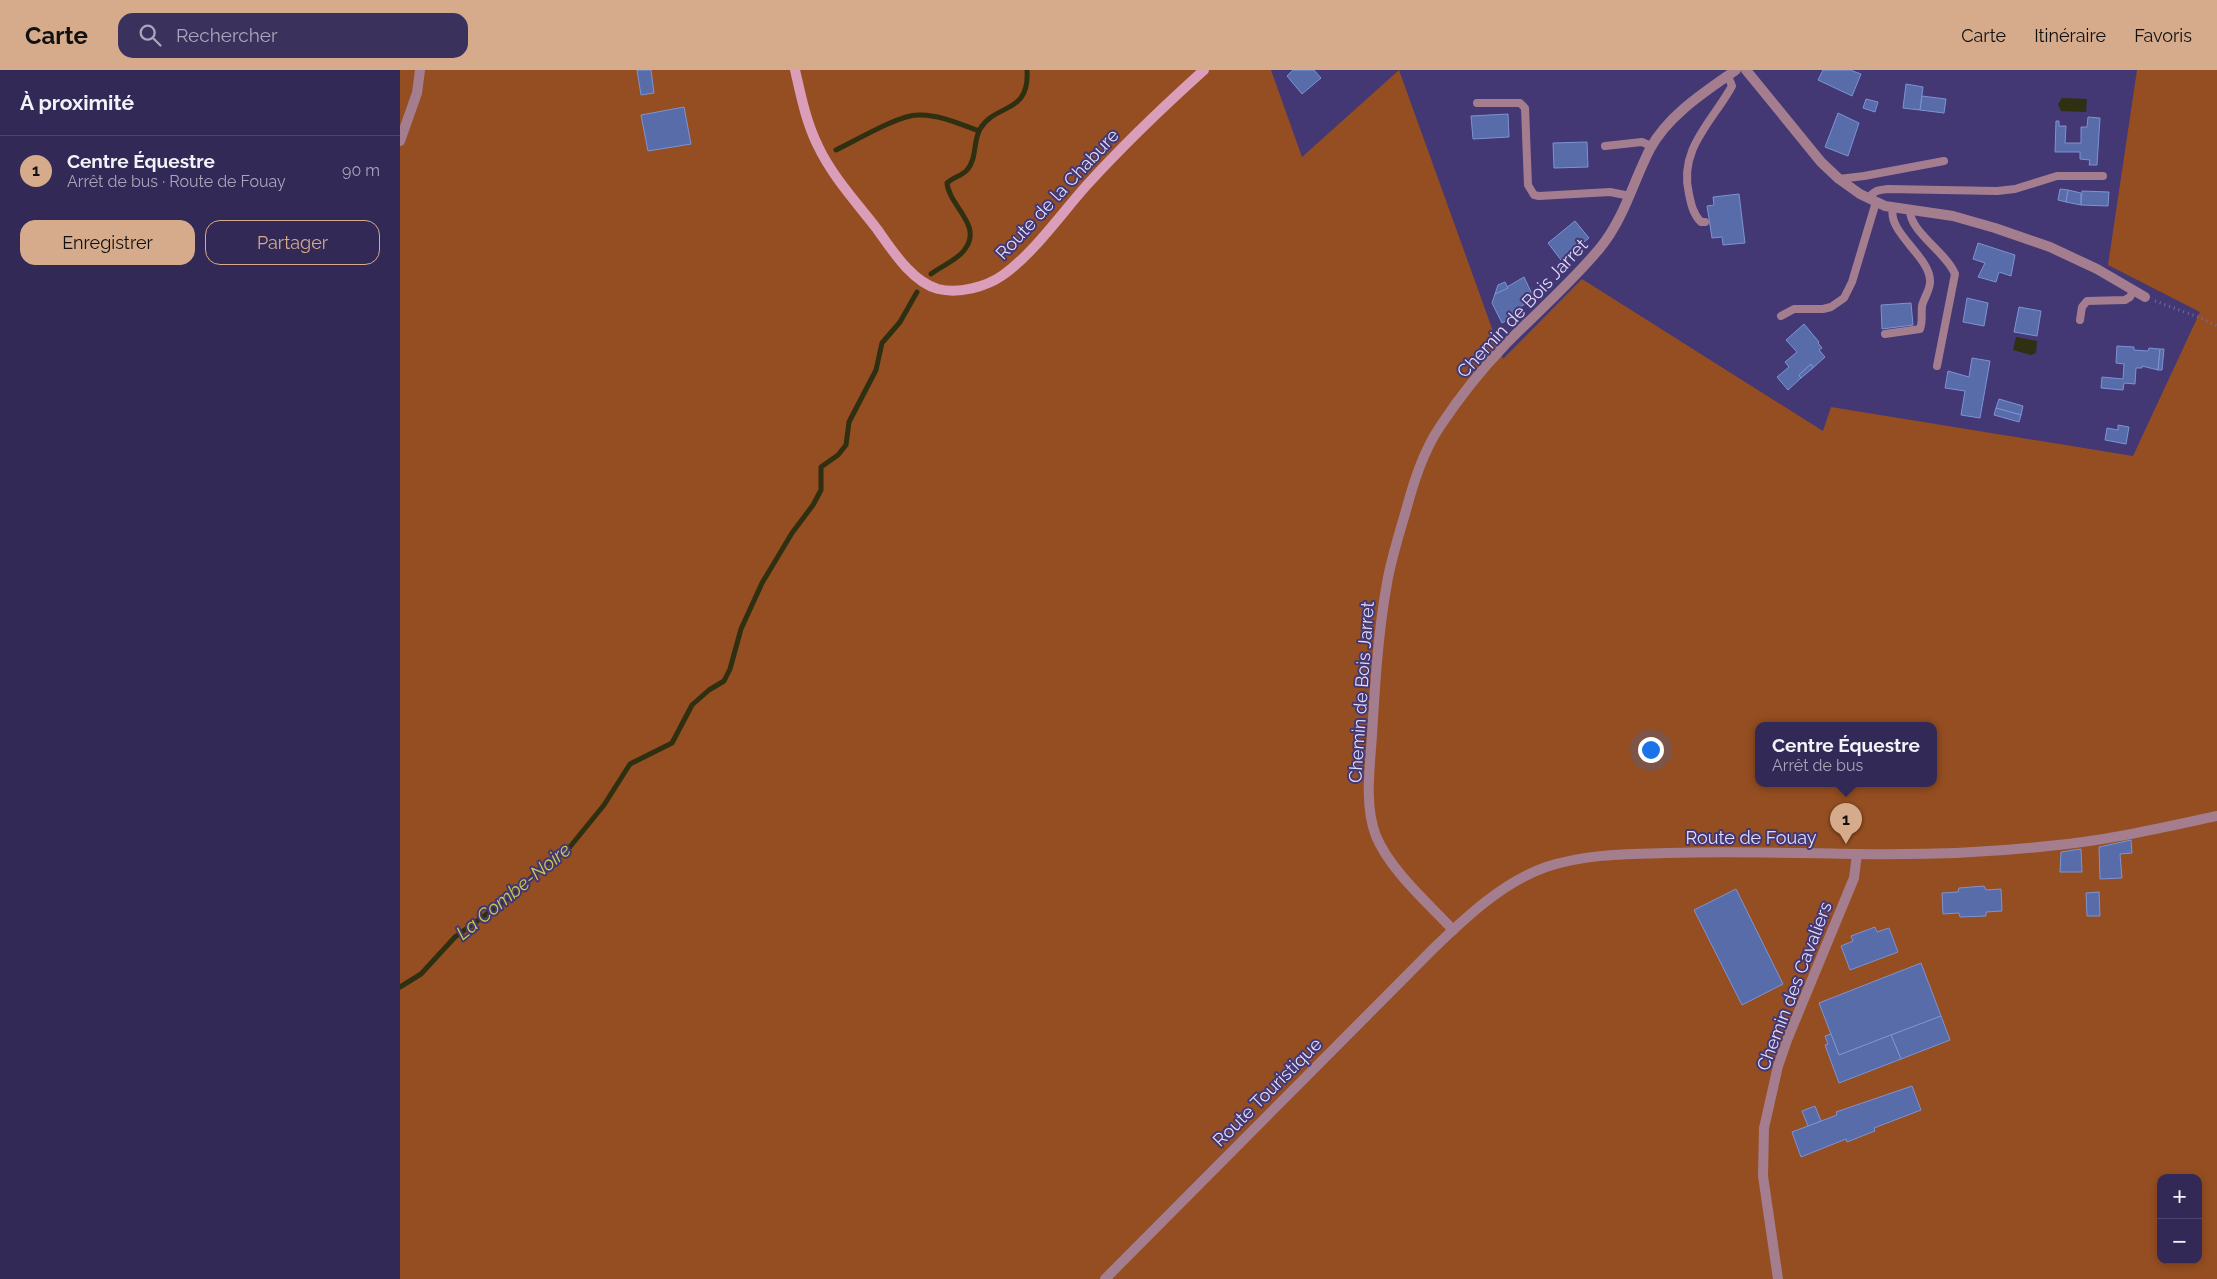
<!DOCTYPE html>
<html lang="fr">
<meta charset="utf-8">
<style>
:root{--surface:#322957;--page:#3a315d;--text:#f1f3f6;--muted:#a8a6ba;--line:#4d456d;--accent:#d6ab8b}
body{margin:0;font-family:Raleway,sans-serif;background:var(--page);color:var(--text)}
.controls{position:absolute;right:15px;bottom:15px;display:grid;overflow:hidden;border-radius:10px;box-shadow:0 2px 8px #0003}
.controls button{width:45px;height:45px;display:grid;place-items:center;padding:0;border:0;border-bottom:1px solid var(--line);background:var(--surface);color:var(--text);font:25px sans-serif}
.you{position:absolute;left:1250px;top:679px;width:18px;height:18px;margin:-12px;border:4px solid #fff;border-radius:50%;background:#1a73e8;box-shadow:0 0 0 8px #1a73e833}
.badge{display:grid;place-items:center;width:32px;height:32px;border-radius:50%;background:var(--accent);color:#111;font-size:16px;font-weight:700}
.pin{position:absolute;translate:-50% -41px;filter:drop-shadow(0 1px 2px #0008)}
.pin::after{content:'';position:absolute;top:26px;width:18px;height:15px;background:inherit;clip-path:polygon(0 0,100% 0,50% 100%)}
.popup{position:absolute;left:1355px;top:652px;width:182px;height:65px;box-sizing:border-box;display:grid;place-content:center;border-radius:10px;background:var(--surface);filter:drop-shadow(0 1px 4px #0005);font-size:16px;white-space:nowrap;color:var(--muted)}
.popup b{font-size:19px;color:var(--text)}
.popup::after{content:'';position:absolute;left:50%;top:100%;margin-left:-10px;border:10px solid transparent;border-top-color:var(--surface)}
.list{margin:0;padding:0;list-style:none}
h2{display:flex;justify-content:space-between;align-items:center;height:65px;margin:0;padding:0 20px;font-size:21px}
h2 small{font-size:16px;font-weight:400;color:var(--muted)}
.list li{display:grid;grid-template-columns:32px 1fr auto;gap:15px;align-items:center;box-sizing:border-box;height:70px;padding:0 20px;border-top:1px solid var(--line)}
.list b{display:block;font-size:19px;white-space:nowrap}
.list p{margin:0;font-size:16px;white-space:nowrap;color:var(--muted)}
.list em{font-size:16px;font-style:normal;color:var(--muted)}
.actions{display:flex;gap:10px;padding:15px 20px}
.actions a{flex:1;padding:11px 0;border:1px solid var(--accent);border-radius:15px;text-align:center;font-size:18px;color:var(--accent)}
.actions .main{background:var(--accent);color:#111}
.icon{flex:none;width:28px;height:28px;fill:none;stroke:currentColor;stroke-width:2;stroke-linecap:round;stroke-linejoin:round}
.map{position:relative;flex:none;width:1817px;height:1209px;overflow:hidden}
header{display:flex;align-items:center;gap:30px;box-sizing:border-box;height:70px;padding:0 25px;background:var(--accent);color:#111}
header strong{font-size:24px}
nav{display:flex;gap:28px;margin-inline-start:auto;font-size:18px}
.search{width:350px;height:45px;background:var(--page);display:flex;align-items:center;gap:12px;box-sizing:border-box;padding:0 18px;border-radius:15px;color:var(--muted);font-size:19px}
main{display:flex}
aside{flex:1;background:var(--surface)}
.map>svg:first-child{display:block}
.green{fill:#954e21;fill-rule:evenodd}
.water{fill:#2f2f11}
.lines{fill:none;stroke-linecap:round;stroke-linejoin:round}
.stream{stroke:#2f2f11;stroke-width:5}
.building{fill:#586caa;stroke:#7d93d3}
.path{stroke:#746b9e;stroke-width:3;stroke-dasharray:1 4;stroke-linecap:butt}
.lane{stroke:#a47e8f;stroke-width:8}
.street{stroke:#a47e8f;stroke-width:10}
.secondary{stroke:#da9eba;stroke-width:10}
.labels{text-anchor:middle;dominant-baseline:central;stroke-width:4;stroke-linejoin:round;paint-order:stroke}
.street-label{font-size:18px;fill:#dfddfa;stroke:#433774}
.water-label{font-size:19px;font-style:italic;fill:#c9ca49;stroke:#433774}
</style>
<header>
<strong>Carte</strong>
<div class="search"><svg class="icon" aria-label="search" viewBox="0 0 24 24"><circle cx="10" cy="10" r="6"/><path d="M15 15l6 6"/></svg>Rechercher</div>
<nav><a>Carte</a><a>Itinéraire</a><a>Favoris</a></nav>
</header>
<main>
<aside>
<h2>À proximité<small></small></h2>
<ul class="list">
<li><span class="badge">1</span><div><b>Centre Équestre</b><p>Arrêt de bus · Route de Fouay</p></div><em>90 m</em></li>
</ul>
<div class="actions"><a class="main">Enregistrer</a><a>Partager</a></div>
</aside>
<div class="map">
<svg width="1817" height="1209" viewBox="0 0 1817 1209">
<rect width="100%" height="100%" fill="#433774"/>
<path class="green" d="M0,0H871L902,87L999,0L1103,289L1182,209L1423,361L1431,337L1733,386L1800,242L1708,195L1737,0H1817V1209H0ZM1358,655H1534V713H1358ZM1761,1108H1798V1190H1761Z"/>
<g class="water">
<path d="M1662,28L1687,29L1686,42L1661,41L1658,34Z"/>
<path d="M1616,267L1637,271L1636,283L1631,285L1613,280Z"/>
</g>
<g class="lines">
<g class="stream">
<path d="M436,80C455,71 498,45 518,45C538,44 560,54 579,61"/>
<path d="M531,204C541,196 558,190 565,179C583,155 549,136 547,113C553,107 562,106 567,100C577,89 573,71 580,59C595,33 630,45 627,0"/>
<path d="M0,917L21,904L55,867L117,822L142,797L169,778L204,735L230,694L272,673L292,635L309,620L324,611L330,599L341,559L362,513L392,463L413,435L421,420V397L438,385L446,375L449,352L476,300L482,273L500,252L517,222"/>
</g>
</g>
<g class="building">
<path d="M237,0H251L254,23L241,25Z"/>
<path d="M893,0H914L921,8L902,24L887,6Z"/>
<path d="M1423,0H1450L1461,4L1452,26L1418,10Z"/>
<path d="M1506,14L1523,17L1520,40L1503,38Z"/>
<path d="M1522,26L1546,29L1544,43L1520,40Z"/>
<path d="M1466,29L1478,32L1475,42L1463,38Z"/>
<path d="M284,37L291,74L248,81L241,45Z"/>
<path d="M1438,43L1459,53L1448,86L1425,77Z"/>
<path d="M1108,44L1109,67L1073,69L1071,46Z"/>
<path d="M1688,47L1700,48L1697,95H1689L1690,90L1680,89V82H1655L1656,51H1659V56H1666L1665,73H1681V57H1687Z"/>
<path d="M1187,72L1188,97L1154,98L1153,73Z"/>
<path d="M1660,119L1668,120L1666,132L1658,130Z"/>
<path d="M1668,120L1681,123V135L1666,132Z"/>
<path d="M1682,121L1709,122L1708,136L1681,135Z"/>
<path d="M1339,124L1345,173L1323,175L1322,167L1312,168L1307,136L1314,135L1313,127Z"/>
<path d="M1175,151L1189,168L1161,190L1148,173Z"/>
<path d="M1578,173L1615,185L1611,206L1599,202L1596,212L1578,207L1585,193L1573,189Z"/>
<path d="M1124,207L1132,224L1129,232L1118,238L1120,244L1102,253L1092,233L1095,224Z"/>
<path d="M1105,212L1108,218L1095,224L1098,215Z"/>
<path d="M1567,228L1588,233L1584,256L1563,252Z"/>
<path d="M1511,233L1513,255L1482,259L1481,235Z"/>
<path d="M1619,237L1641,241L1637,266L1614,262Z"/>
<path d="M1404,254L1419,272L1418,273L1422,278L1419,280L1425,287L1413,298L1411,294L1399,305L1401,308L1388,320L1377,307L1389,297L1385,292L1397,282L1386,270Z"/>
<path d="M1717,276L1734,277V280L1748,281L1749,278L1760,279L1758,300L1742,296V298H1736L1735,314L1724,313L1723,320L1701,318L1702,307L1723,309L1724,294L1716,293Z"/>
<path d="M1760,279H1764L1762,300H1758Z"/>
<path d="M1572,288L1590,291L1580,348L1561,345L1565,321L1545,318L1548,301L1569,307Z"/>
<path d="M1411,294L1413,298L1401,308L1399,305Z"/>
<path d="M1599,329L1623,336L1621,345L1596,338Z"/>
<path d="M1596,338L1621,345L1619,352L1594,345Z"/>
<path d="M1718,355L1729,357L1726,374L1705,370L1707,358L1718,360Z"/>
<path d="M1731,770L1732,783L1720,784L1722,808L1700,809L1699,777Z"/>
<path d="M1681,779L1682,802H1660L1661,782Z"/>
<path d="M1584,816L1586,820L1601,819L1602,841L1586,842V846L1560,847L1559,843L1543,844L1542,823L1558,822L1559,818Z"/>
<path d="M1336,819L1383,914L1342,935L1294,840Z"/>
<path d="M1699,822L1700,846H1687L1686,823Z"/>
<path d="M1475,857L1477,862L1489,858L1498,882L1450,900L1441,876L1453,871L1451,866Z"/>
<path d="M1521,893L1541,946L1439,985L1419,933Z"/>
<path d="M1541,946L1550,970L1501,989L1491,965Z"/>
<path d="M1431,964L1439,985L1491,965L1501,989L1439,1013L1425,975L1428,974L1425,966Z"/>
<path d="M1512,1016L1521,1040L1474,1058L1475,1061L1447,1072L1446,1069L1401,1087L1392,1062L1437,1045L1436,1042Z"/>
<path d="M1415,1036L1421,1051L1408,1056L1402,1041Z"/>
</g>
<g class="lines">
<path class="path" d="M1755,231L1801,248L1817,256"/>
<g class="lane">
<path d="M1077,33H1120L1125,38L1128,115L1134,125L1139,126L1210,122L1230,126"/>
<path d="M1205,76L1242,72L1251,76"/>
<path d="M1439,109L1464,106L1544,91"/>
<path d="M1469,128C1474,120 1479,120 1488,119L1597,121L1615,119L1657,106H1703"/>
<path d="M1510,140C1509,161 1547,183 1555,204L1537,296"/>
<path d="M1305,152H1301C1293,144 1291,134 1289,124C1278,79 1313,51 1332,16L1328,6"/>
<path d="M1381,246L1394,239H1423L1431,237L1444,228L1452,212L1476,132"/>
<path d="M1680,250L1682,237L1687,231L1725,230L1730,227L1733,221"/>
<path d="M1485,264L1520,259C1523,251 1521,244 1522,236C1524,227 1531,219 1530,210C1529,186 1487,162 1493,138"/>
</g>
<g class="street">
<path d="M1346,0L1421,92L1439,109L1460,124L1485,136L1553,146L1595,158L1650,177L1697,199L1745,227"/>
<path d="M0,71L17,23L20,0"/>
<path d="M1053,860C1028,833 990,800 976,766C964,735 970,697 972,665C975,615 978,563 987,513C991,490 998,467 1005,444C1013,414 1023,381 1041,355C1059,328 1081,300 1104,276C1136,243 1171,213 1200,178C1224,149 1233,112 1250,79C1268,45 1306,21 1336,0"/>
<path d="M705,1209L1034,878C1066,847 1103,812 1146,797C1186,784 1226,784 1268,783C1330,781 1393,783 1456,784C1519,785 1585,783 1648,776C1705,771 1761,758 1817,746"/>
<path d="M1378,1209L1363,1106L1364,1058L1378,996L1387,970L1454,808L1457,784"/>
</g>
<path class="secondary" d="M395,0C401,26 406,52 418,76C432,106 457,133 477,159C492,180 512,212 538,219C559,224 586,217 603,205C633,184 661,144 686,116C723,75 763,37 804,0"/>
</g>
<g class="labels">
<g class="street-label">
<text transform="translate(657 124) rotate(-47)">Route de la Chabure</text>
<text transform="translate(1122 238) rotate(-47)">Chemin de Bois Jarret</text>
<text transform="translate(961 622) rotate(-86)">Chemin de Bois Jarret</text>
<text x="1351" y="767">Route de Fouay</text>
<text transform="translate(1394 916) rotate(-69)">Chemin des Cavaliers</text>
<text transform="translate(867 1022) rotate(-45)">Route Touristique</text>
</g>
<g class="water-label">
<text transform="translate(113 821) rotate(-39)">La Combe-Noire</text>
</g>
</g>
</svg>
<div class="controls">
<button>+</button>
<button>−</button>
</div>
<div class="you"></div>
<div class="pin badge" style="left:1446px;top:774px">1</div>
<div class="popup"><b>Centre Équestre</b>Arrêt de bus</div>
</div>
</main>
